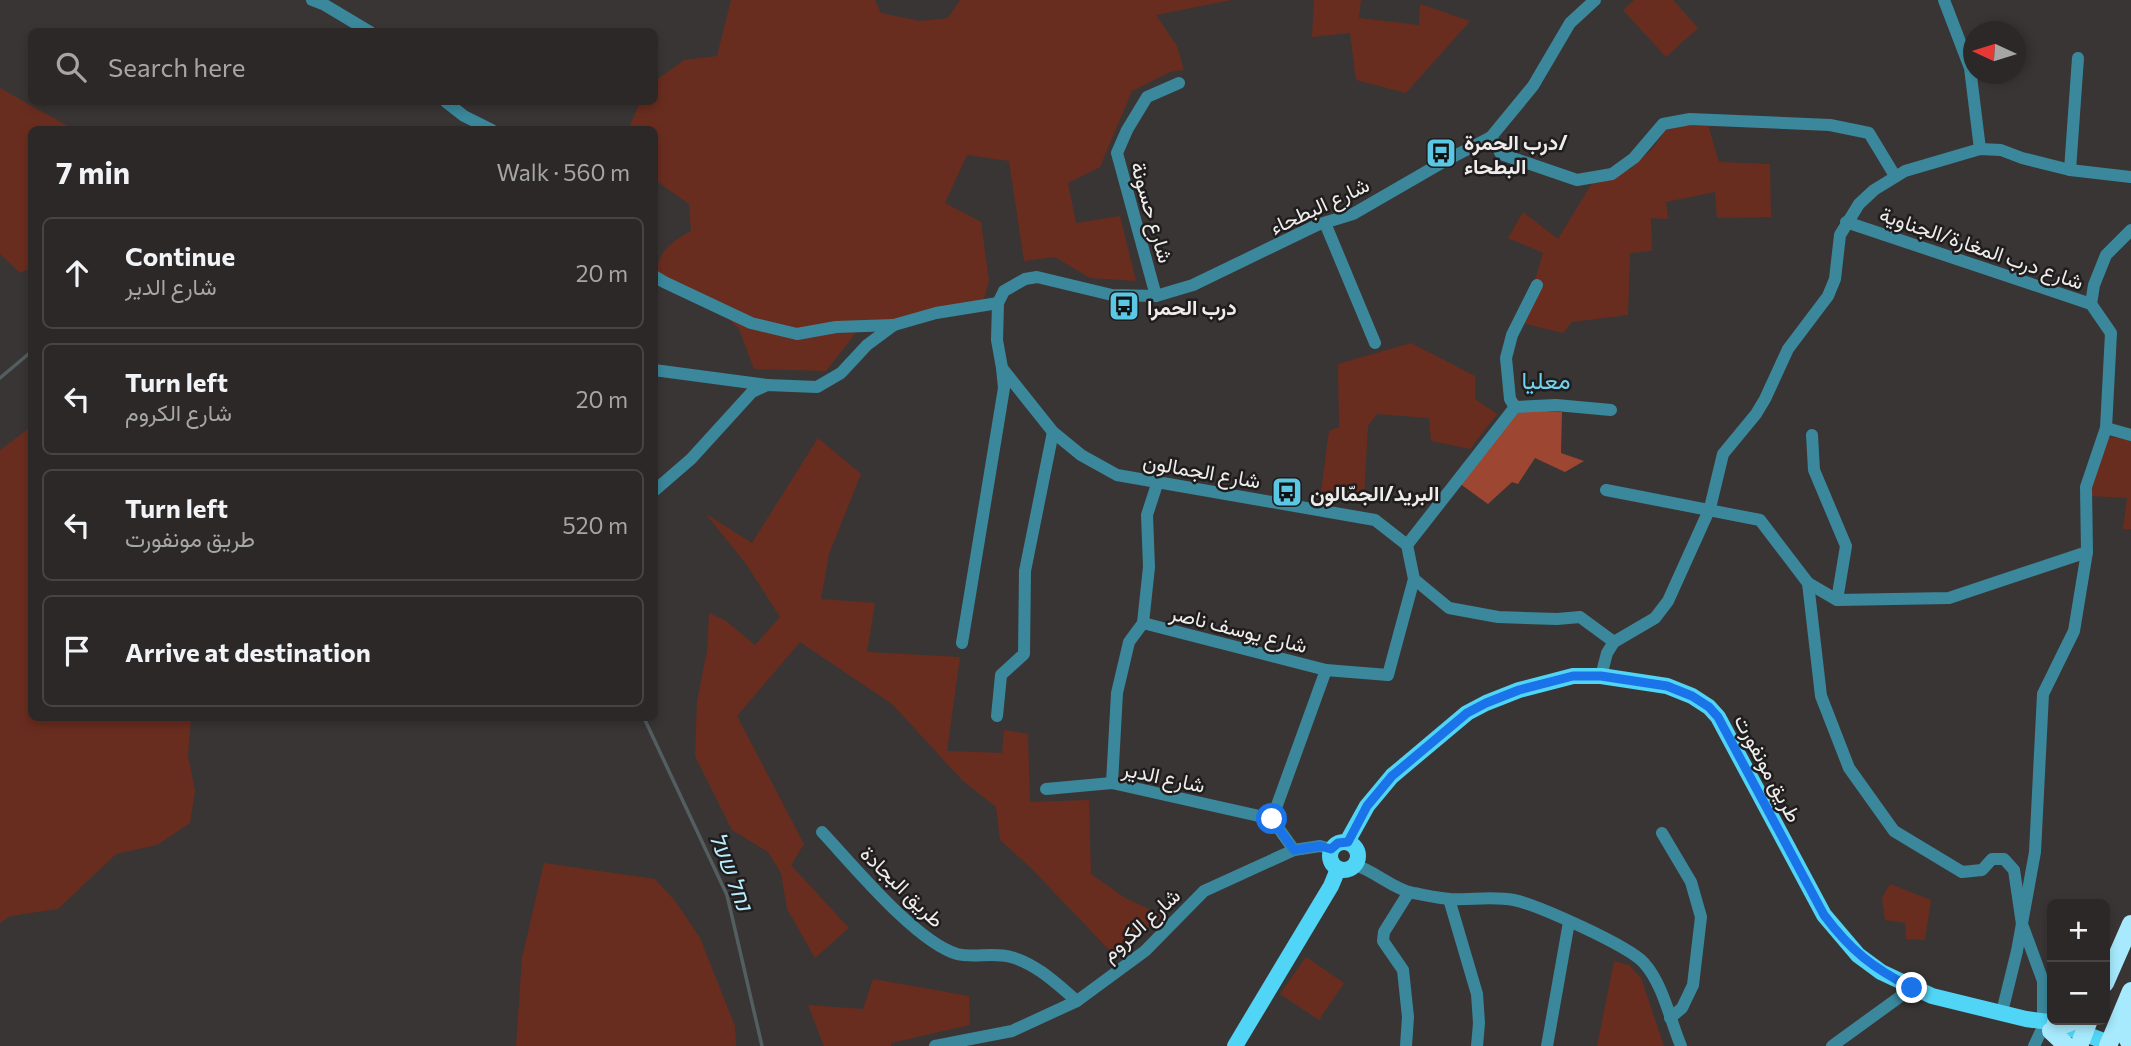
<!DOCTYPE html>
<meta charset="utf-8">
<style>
:root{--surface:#2b2827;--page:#373433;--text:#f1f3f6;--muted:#a6a6a7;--line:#474444}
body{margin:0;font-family:Commissioner,Vazirmatn,Heebo,sans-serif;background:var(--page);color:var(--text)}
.controls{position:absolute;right:21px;bottom:21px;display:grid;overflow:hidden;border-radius:10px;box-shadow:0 4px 10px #0003}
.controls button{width:63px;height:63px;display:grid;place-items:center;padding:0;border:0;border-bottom:2px solid var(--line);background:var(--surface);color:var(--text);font:35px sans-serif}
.compass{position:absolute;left:1963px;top:21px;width:63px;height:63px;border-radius:50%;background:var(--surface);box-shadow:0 4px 10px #0003;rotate:274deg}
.stop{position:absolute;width:21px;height:21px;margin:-16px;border:5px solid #1a73e8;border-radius:50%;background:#fff}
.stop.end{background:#1a73e8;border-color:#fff;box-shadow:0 2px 7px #0008}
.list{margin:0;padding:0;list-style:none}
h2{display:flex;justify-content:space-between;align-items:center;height:91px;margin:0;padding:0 28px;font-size:30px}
h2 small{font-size:23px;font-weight:400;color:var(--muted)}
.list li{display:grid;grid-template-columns:46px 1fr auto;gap:21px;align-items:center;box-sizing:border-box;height:112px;margin:0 14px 14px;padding:0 14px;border:2px solid var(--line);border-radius:10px}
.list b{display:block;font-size:26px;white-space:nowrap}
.list p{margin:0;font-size:23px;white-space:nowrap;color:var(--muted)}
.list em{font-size:23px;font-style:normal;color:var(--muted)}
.icon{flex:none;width:38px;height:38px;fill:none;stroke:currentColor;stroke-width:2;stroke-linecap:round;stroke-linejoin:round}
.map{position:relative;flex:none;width:2131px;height:1046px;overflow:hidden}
.search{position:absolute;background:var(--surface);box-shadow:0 4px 10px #0003;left:28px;top:28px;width:630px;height:77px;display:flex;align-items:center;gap:18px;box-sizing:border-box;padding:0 24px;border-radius:10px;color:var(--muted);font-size:26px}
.panel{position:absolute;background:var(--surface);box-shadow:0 4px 10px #0003;left:28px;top:126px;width:630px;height:595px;border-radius:10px}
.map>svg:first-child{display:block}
.green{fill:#692d1f}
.forest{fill:#9d4733}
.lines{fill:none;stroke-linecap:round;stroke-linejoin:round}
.stream{stroke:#525e60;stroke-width:3.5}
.minor{stroke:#3b889c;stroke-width:12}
.major{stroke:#51d5f6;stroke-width:16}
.highway{stroke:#a7eafd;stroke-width:18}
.route{stroke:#1a73e8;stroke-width:9}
.labels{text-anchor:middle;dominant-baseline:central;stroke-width:5;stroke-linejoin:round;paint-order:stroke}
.poi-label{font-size:21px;font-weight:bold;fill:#efedec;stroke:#1f1d1d;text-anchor:start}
.street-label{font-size:21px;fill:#efedec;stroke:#1f1d1d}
.water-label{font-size:23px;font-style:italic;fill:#b8eeff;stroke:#1f1d1d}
.quarter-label{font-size:24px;fill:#70d3ee;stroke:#1f1d1d}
</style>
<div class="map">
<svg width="2131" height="1046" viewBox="0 0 2131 1046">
<rect width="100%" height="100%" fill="#393534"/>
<g class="green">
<path d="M731,0H875L881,13L920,21L948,18L960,0H1231L1156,15L1177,46L1184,70L1170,72L1132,91L1100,167L1068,183L1076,223L1120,216L1136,281L1090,278L1055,257L1024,261L1009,161L967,155L945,203L981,222L989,281L982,305L858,330L826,371L754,369L739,329L707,298L655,285C655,255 667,244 691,231L689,204L655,180L654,130H628L640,102H654L655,81L684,60L717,56Z"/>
<path d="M1314,0H1361L1359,18L1419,25L1420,4L1470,21L1406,93L1356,80L1350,33L1312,37Z"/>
<path d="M1634,0H1673L1698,28L1666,57L1623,10Z"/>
<path d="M0,88L73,129L32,130L31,268L20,273L0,254Z"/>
<path d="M1708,125L1719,162L1770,164L1771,217L1717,218L1715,192L1666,202L1668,219L1651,218L1652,251L1630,253L1628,315L1572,322L1563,333L1522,323L1543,253L1508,238L1523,212L1558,239L1592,183L1630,169L1652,149L1666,130L1682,126Z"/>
<path d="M1411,343L1475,376V399L1497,414L1470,449L1431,441L1429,418L1377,414L1368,426L1364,498L1321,492L1329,431L1339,427L1338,364Z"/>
<path d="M31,427L32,718H191L188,756L195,791L190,823L157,845L116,854L58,909L10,916L0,923V450Z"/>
<path d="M2105,437L2131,439V529H2123L2127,498L2090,496Z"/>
<path d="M818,438L861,474L829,554L821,599L875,603L867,652L960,657L947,751L1002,753L1004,730L1028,734L1030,802L1089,800L1091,874L1125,898L1164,916L1112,953L1030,867L1000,840L996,807L963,781L892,704L800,642L737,716L804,844L791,865L849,928L815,958L787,909L781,873L768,852L732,830L695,756L697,701L707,651L709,613L726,621L755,645L780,617L746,564L706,514L752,543Z"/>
<path d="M544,863L655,879L676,902L700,938L735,1026L736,1046H516L522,958Z"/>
<path d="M1890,884L1931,900L1925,940L1906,939L1905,923L1885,920L1882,898Z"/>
<path d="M1306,957L1344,983L1319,1020L1280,994Z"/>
<path d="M1614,961L1629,965L1641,978L1664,1046H1597Z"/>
<path d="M873,979L969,996L970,1025L891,1043V1046H824L808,1005L863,1009Z"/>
</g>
<path class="forest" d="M1530,410L1562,412L1561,453L1584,461L1565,472L1535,458L1518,484L1512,482L1488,504L1459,483L1515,413Z"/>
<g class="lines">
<g class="stream">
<path d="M0,378L32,351"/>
<path d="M644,718L727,895L762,1046"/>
</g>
<g class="minor">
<path d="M312,0L325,5L370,32"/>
<path d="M1595,0L1570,23L1533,86L1491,137L1443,162L1353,214L1317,225L1193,285L1156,296L1112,295L1037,277L1025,279L1004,291L998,303L997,340L1002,368L1053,432L1081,455L1117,475L1375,520L1407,545L1414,579L1449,608L1498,617L1557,619L1580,617L1614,642"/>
<path d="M1944,0L1970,68L1980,149"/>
<path d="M446,102L464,116L492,130"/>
<path d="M1491,137L1501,154L1577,180L1612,174L1634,158L1663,124L1690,119L1830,125L1869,133L1895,176"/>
<path d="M2070,170L2078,58"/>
<path d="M1846,222L2091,304L2111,333L2106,428L2086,487L2087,552L2074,631L2043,694L2035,852L2017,951L2002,1012"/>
<path d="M1325,223L1375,343"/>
<path d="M654,276L664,282L751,323L797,334L836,327L894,325"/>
<path d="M1156,296L1117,153L1127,130L1147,97L1179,83"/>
<path d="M2091,304L2094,285L2106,255L2131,230"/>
<path d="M654,370L767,385"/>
<path d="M1515,407L1510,399L1506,358L1512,335L1537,285"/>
<path d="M2106,428L2131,435"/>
<path d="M1812,435L1814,470L1846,546L1837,600"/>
<path d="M1606,490L1760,520L1808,583L1821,696L1849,768L1894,831L1962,872L1982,870L1992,859H2004L2014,870L2022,924L2043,981V1021"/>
<path d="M654,491L691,459L752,392L767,385L817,387L841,373L867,345L894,325L936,313L998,303"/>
<path d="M1407,545L1515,407L1556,405L1611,410"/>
<path d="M1808,583L1837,600L1949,598L2087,552"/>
<path d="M1143,623L1326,670L1388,675L1414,579"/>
<path d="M962,643L1004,388L1002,368"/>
<path d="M1601,676L1607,653L1614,642L1655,618L1668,601L1710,508L1723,454L1756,414L1765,399L1788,349L1828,296L1835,279L1840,235L1859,204L1874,190L1905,171L1980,149L2001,150L2022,158L2070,170L2131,177"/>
<path d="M997,716L1001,675L1024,654L1025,571L1053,432"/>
<path d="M1112,783L1117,693L1129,642L1143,623L1149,567L1147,515L1158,481"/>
<path d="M1046,789L1112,783L1272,819L1294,850"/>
<path d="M1272,819L1326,670"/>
<path d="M822,832C853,865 916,942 957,954C974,958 994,952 1011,957C1037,964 1058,985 1077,1001"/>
<path d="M1662,833L1691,882L1701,917L1693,985L1682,1008L1670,1018"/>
<path d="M1355,865C1375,871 1393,889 1413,893C1425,895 1438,898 1450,899C1471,900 1493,896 1514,900C1538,905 1629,946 1644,963C1663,984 1670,1020 1681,1046"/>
<path d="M1449,899L1477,994L1479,1023L1477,1046"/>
<path d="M935,1046L1012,1031L1077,1001L1145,951L1204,891L1294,850L1320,846L1331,849"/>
<path d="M1406,1046L1408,1017L1403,970L1383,941L1384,932L1409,892"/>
<path d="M1547,1046L1569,922"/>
<path d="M1832,1046L1912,988"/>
<path d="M2034,1046L2043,1027"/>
</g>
<g class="major">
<circle cx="1344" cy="856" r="14"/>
<path d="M1347,842L1367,806L1392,776L1467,713L1486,703L1519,690L1573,676H1601L1667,686L1692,696L1709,707L1718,717L1824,915L1858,955L1881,972L1932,996L2026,1019L2056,1023L2109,1043"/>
<path d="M1235,1046L1331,886L1338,869"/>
</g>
<g class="highway">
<path d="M2105,983L2131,924"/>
<path d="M2123,1015V1031L2131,1045"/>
<path d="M2056,1023L2066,1024L2076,1020"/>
<path d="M2051,1031L2067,1046"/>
<path d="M2079,1046L2089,1020"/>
<path d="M2108,1046L2131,991"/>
</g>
</g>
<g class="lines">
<path class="route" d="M1272,819L1294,850L1320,846L1331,849L1338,843L1348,842L1367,806L1392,776L1467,713L1486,703L1519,690L1573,676H1601L1667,686L1692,696L1709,707L1718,717L1824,915C1851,951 1873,968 1912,988"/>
</g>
<defs>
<g id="bus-square" transform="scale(1.575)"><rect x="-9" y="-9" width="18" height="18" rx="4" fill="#5ac8e5" stroke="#1f1d1d"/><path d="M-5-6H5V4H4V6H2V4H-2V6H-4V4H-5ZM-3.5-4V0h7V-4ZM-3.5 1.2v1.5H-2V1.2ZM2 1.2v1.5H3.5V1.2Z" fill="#111"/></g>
</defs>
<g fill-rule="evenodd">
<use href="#bus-square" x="1441" y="153"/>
<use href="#bus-square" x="1124" y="306"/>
<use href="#bus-square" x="1287" y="492"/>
</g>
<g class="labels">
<g class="poi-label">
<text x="1464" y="141">درب الحمرة/<tspan x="1464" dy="24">البطحاء</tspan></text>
<text x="1147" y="306">درب الحمرا</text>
<text x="1310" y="492">البريد/الجمّالون</text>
</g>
<g class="street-label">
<text transform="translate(1319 205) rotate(-25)">شارع البطحاء</text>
<text transform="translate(1153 212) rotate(74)">شارع حسونة</text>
<text transform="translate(1982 247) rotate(19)">شارع درب المغارة/الجناوية</text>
<text transform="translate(1202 470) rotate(10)">شارع الجمالون</text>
<text transform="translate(1239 628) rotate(14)">شارع يوسف ناصر</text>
<text transform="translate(1769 768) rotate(62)">طريق مونفورت</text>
<text transform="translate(1164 776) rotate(12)">شارع الدير</text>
<text transform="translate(903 886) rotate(44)">طريق البجادة</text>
<text transform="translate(1140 924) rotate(-42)">شارع الكروم</text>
</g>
<g class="water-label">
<text transform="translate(732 871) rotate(69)">נחל שעל</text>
</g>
<g class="quarter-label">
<text x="1546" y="379">معليا</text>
</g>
</g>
</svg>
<div class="controls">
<button>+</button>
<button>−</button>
</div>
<svg class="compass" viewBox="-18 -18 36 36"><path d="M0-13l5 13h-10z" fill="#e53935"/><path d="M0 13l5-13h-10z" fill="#a6a6a7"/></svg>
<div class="stop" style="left:1272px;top:819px"></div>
<div class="stop end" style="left:1912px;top:988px"></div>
<div class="search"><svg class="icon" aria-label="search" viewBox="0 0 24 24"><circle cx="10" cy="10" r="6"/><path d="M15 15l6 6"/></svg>Search here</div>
<section class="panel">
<h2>7 min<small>Walk · 560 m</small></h2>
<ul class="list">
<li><svg class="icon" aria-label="ahead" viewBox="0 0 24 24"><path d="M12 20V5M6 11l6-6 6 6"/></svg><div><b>Continue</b><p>شارع الدير</p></div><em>20 m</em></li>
<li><svg class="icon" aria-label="left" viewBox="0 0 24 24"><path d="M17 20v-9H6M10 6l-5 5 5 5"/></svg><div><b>Turn left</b><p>شارع الكروم</p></div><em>20 m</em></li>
<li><svg class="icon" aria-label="left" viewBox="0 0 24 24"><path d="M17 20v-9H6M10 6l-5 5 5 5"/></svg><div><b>Turn left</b><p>طريق مونفورت</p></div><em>520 m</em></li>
<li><svg class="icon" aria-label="arrive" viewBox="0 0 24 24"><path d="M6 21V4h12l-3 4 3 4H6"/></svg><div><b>Arrive at destination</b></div></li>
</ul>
</section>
</div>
